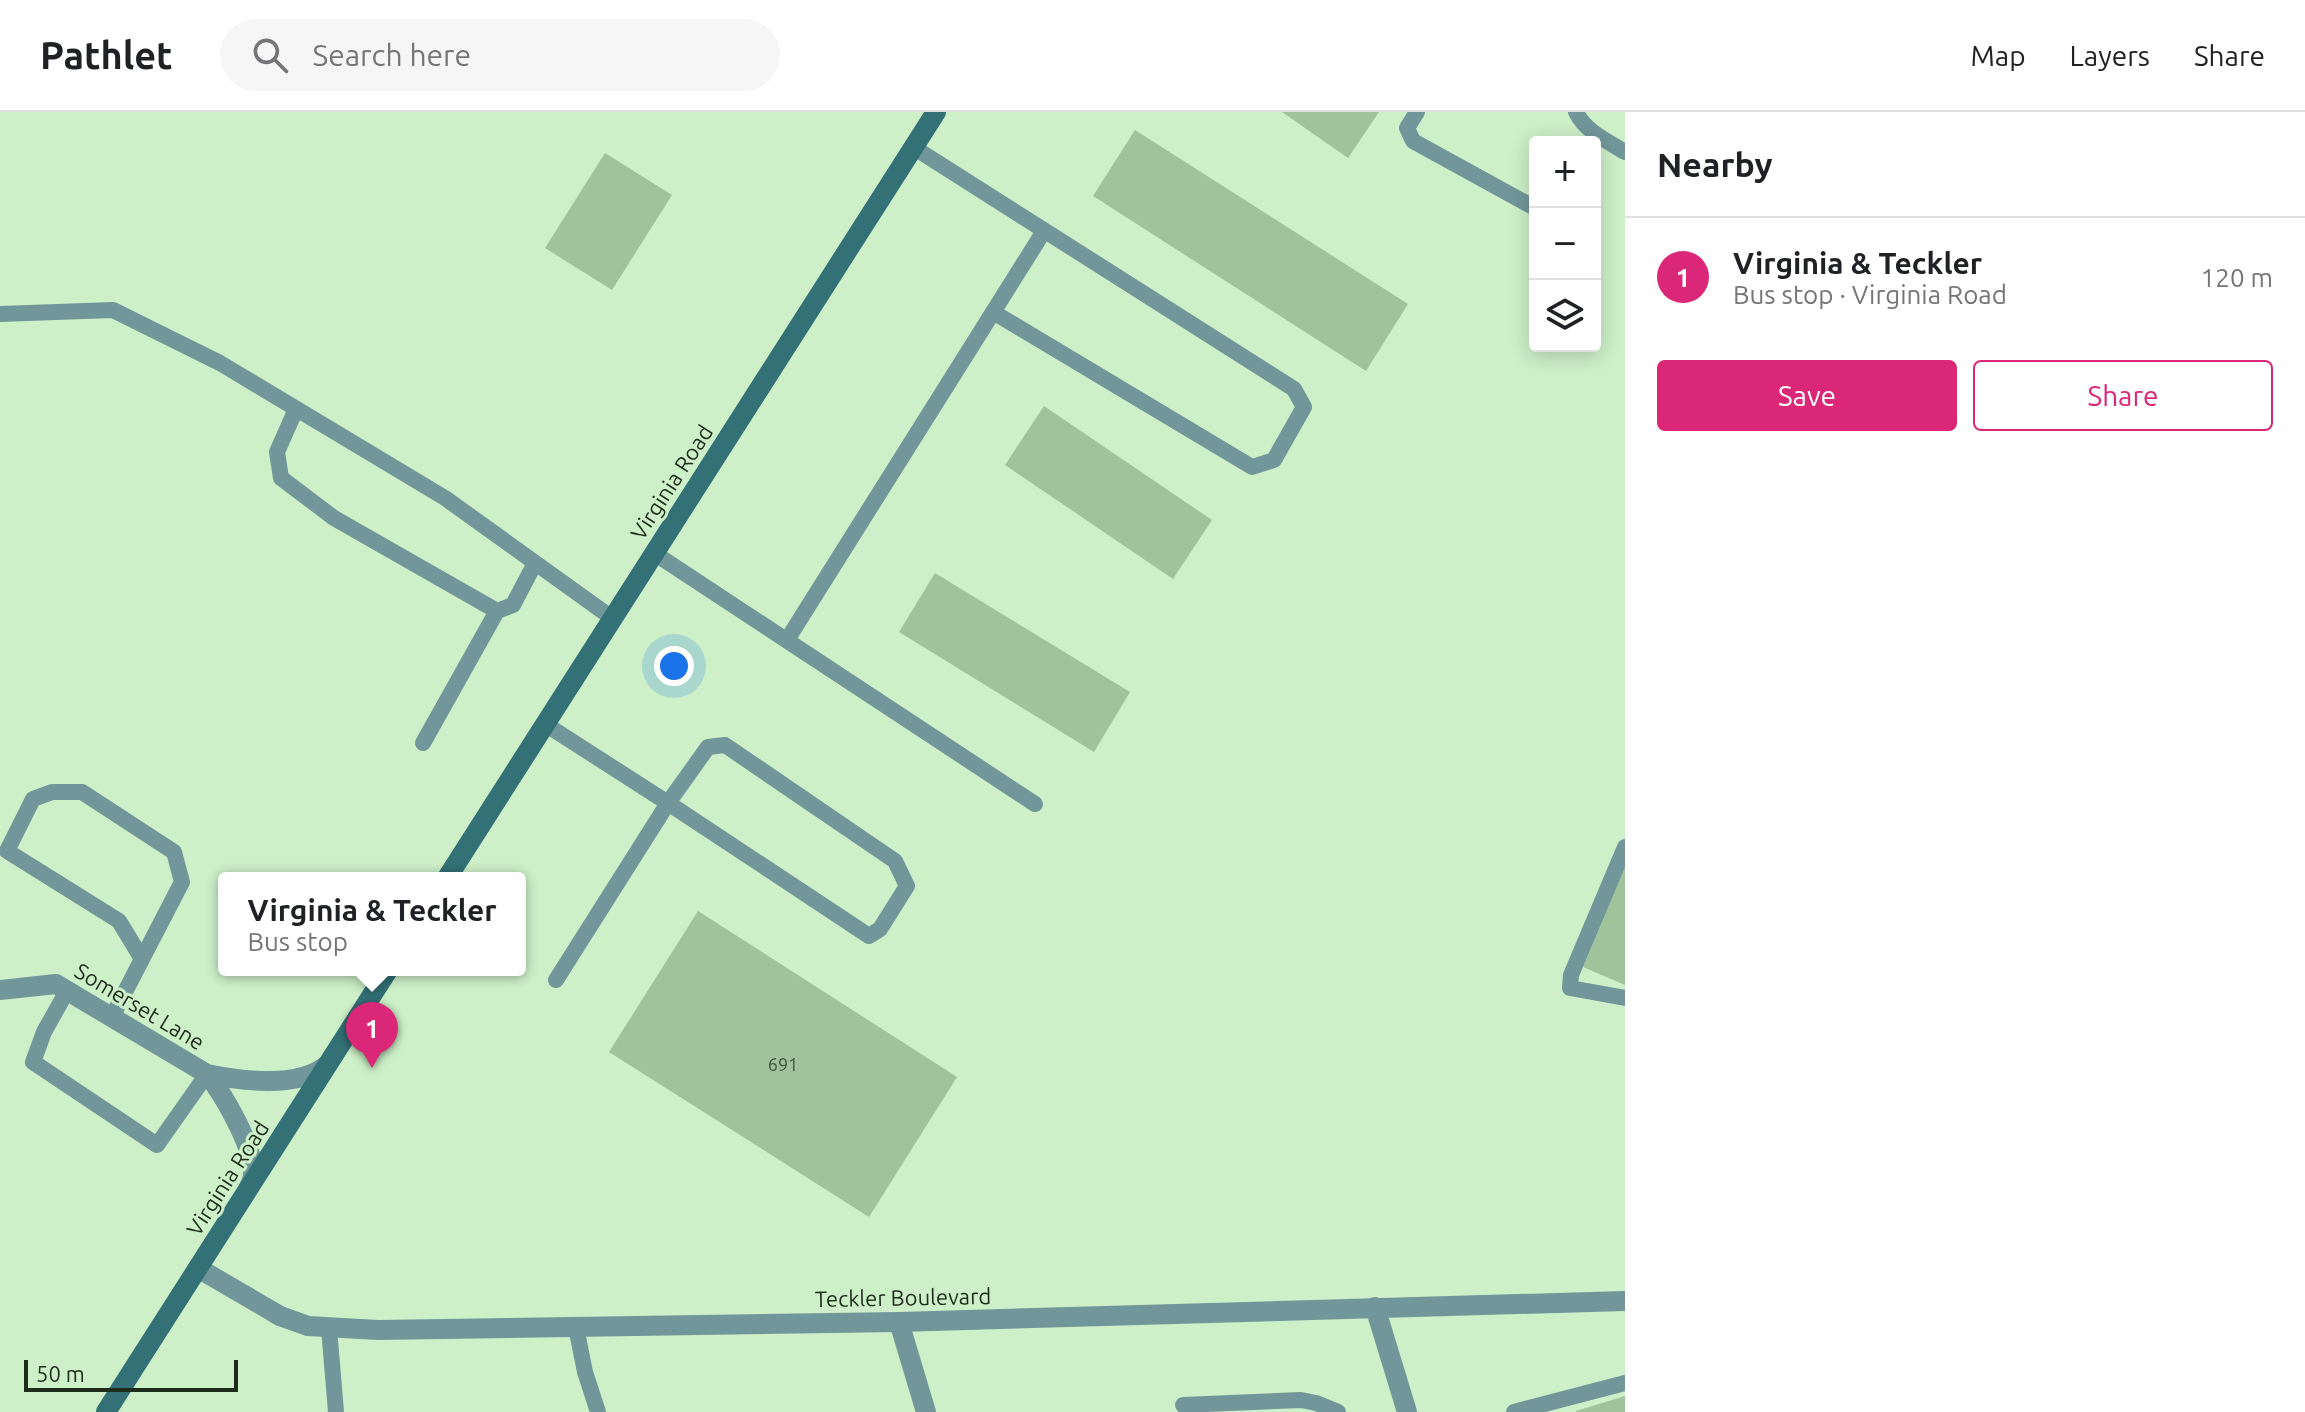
<!DOCTYPE html>
<meta charset="utf-8">
<style>
:root{--surface:#fff;--page:#f6f6f6;--text:#202124;--muted:#757577;--line:#e0e0e0;--accent:#db2777}
body{margin:0;font-family:Ubuntu,sans-serif;background:var(--page);color:var(--text)}
.controls{position:absolute;right:24px;top:24px;display:grid;overflow:hidden;border-radius:8px;box-shadow:0 4px 20px #0003}
.controls button{width:72px;height:72px;display:grid;place-items:center;padding:0;border:0;border-bottom:2px solid var(--line);background:var(--surface);color:var(--text);font:40px sans-serif}
.scale{position:absolute;left:24px;bottom:20px;width:214px;box-sizing:border-box;padding-left:8px;border:4px solid #1e2c1c;border-top:0;font-size:22px;line-height:28px;white-space:nowrap;color:#1e2c1c;-webkit-text-stroke:6px #cdf0c8;paint-order:stroke}
.you{position:absolute;left:674px;top:554px;width:28px;height:28px;margin:-20px;border:6px solid #fff;border-radius:50%;background:#1a73e8;box-shadow:0 0 0 12px #1a73e833}
.badge{display:grid;place-items:center;width:52px;height:52px;border-radius:50%;background:var(--accent);color:#fff;font-size:26px;font-weight:700}
.pin{position:absolute;translate:-50% -66px;filter:drop-shadow(0 2px 4px #0008)}
.pin::after{content:'';position:absolute;top:42px;width:28px;height:24px;background:inherit;clip-path:polygon(0 0,100% 0,50% 100%)}
.popup{position:absolute;left:218px;top:760px;width:308px;height:104px;box-sizing:border-box;display:grid;place-content:center;border-radius:8px;background:var(--surface);filter:drop-shadow(0 2px 6px #0005);font-size:26px;white-space:nowrap;color:var(--muted)}
.popup b{font-size:30px;color:var(--text)}
.popup::after{content:'';position:absolute;left:50%;top:100%;margin-left:-16px;border:16px solid transparent;border-top-color:var(--surface)}
.list{margin:0;padding:0;list-style:none}
h2{display:flex;justify-content:space-between;align-items:center;height:104px;margin:0;padding:0 32px;font-size:34px}
h2 small{font-size:26px;font-weight:400;color:var(--muted)}
.list li{display:grid;grid-template-columns:52px 1fr auto;gap:24px;align-items:center;box-sizing:border-box;height:120px;padding:0 32px;border-top:2px solid var(--line)}
.list b{display:block;font-size:30px;white-space:nowrap}
.list p{margin:0;font-size:26px;white-space:nowrap;color:var(--muted)}
.list em{font-size:26px;font-style:normal;color:var(--muted)}
.actions{display:flex;gap:16px;padding:24px 32px}
.actions a{flex:1;padding:18px 0;border:2px solid var(--accent);border-radius:8px;text-align:center;font-size:28px;color:var(--accent)}
.actions .main{background:var(--accent);color:#fff}
.icon{flex:none;width:44px;height:44px;fill:none;stroke:currentColor;stroke-width:2;stroke-linecap:round;stroke-linejoin:round}
.map{position:relative;flex:none;width:1625px;height:1300px;overflow:hidden}
header{display:flex;align-items:center;gap:48px;box-sizing:border-box;height:112px;padding:0 40px;background:var(--surface);border-bottom:2px solid var(--line)}
header strong{font-size:38px}
nav{display:flex;gap:44px;margin-inline-start:auto;font-size:28px}
.search{width:560px;height:72px;background:var(--page);display:flex;align-items:center;gap:20px;box-sizing:border-box;padding:0 28px;border-radius:44px;color:var(--muted);font-size:30px}
main{display:flex}
aside{flex:1;background:var(--surface)}
.map>svg:first-child{display:block}
.building{fill:#a0c39c}
.lines{fill:none;stroke-linecap:round;stroke-linejoin:round}
.lane{stroke:#71979a;stroke-width:16}
.street{stroke:#71979a;stroke-width:20}
.secondary{stroke:#337176;stroke-width:20}
.labels{text-anchor:middle;dominant-baseline:central;stroke-width:6;stroke-linejoin:round;paint-order:stroke}
.number-label{font-size:18px;fill:#3e523c}
.street-label{font-size:22px;fill:#1e2c1c;stroke:#cdf0c8}
</style>
<header>
<strong>Pathlet</strong>
<div class="search"><svg class="icon" aria-label="search" viewBox="0 0 24 24"><circle cx="10" cy="10" r="6"/><path d="M15 15l6 6"/></svg>Search here</div>
<nav><a>Map</a><a>Layers</a><a>Share</a></nav>
</header>
<main>
<div class="map">
<svg width="1625" height="1300" viewBox="0 0 1625 1300">
<rect width="100%" height="100%" fill="#cdf0c8"/>
<g class="building">
<path d="M1282,0H1379L1348,46Z"/>
<path d="M1135,18L1408,192L1366,259L1093,84Z"/>
<path d="M605,41L672,83L612,178L545,136Z"/>
<path d="M1044,294L1212,408L1173,467L1005,353Z"/>
<path d="M935,461L1130,580L1094,640L899,520Z"/>
<path d="M1625,755V873L1583,855Z"/>
<path d="M698,799L957,965L869,1105L609,940Z"/>
<path d="M1625,1284V1300H1576V1299Z"/>
</g>
<g class="lines">
<g class="lane">
<path d="M1417,0L1407,16L1413,29L1535,96"/>
<path d="M1576,0C1585,19 1607,29 1625,40"/>
<path d="M913,35L1294,277L1304,295L1274,348L1252,355L993,200"/>
<path d="M0,202L113,198L220,251L445,386L612,506"/>
<path d="M296,297L277,340L281,366L334,406L497,499L513,493L535,451"/>
<path d="M654,441L1035,692"/>
<path d="M787,528L1044,119"/>
<path d="M545,612L668,691L708,635L725,633L895,749L907,774L880,817L869,824L668,691L556,868"/>
<path d="M423,631L497,499"/>
<path d="M1625,735L1571,863L1570,876L1625,886"/>
<path d="M67,879L44,920L33,950L157,1033L207,962"/>
<path d="M112,905L182,770L174,740L82,680H52L33,687L7,739L119,809L142,847"/>
<path d="M576,1215L585,1260L598,1300"/>
<path d="M329,1216L336,1300"/>
<path d="M1183,1293L1301,1288L1316,1291L1338,1300"/>
<path d="M1514,1300L1625,1271"/>
</g>
<g class="street">
<path d="M0,878L56,872L207,962C242,969 300,977 328,952"/>
<path d="M207,962C224,983 254,1035 253,1062C253,1067 251,1071 249,1075"/>
<path d="M198,1156L280,1204L308,1214L378,1218L899,1210L1625,1189"/>
<path d="M1375,1195L1407,1300"/>
<path d="M899,1210L926,1300"/>
</g>
<g class="secondary">
<path d="M447,766L936,0"/>
<path d="M106,1300L388,858"/>
</g>
</g>
<g class="labels">
<g class="number-label">
<text x="783" y="952">691</text>
</g>
<g class="street-label">
<text transform="translate(671 370) rotate(-57)">Virginia Road</text>
<text transform="translate(140 894) rotate(31)">Somerset Lane</text>
<text transform="translate(227 1066) rotate(-57)">Virginia Road</text>
<text transform="translate(903 1185) rotate(-1)">Teckler Boulevard</text>
</g>
</g>
</svg>
<div class="controls">
<button>+</button>
<button>−</button>
<button><svg class="icon" aria-label="layers" viewBox="0 0 24 24"><path d="M12 4l9 5-9 5-9-5zM3 14l9 5 9-5"/></svg></button>
</div>
<div class="scale">50 m</div>
<div class="you"></div>
<div class="pin badge" style="left:372px;top:956px">1</div>
<div class="popup"><b>Virginia &amp; Teckler</b>Bus stop</div>
</div>
<aside>
<h2>Nearby<small></small></h2>
<ul class="list">
<li><span class="badge">1</span><div><b>Virginia &amp; Teckler</b><p>Bus stop · Virginia Road</p></div><em>120 m</em></li>
</ul>
<div class="actions"><a class="main">Save</a><a>Share</a></div>
</aside>
</main>
